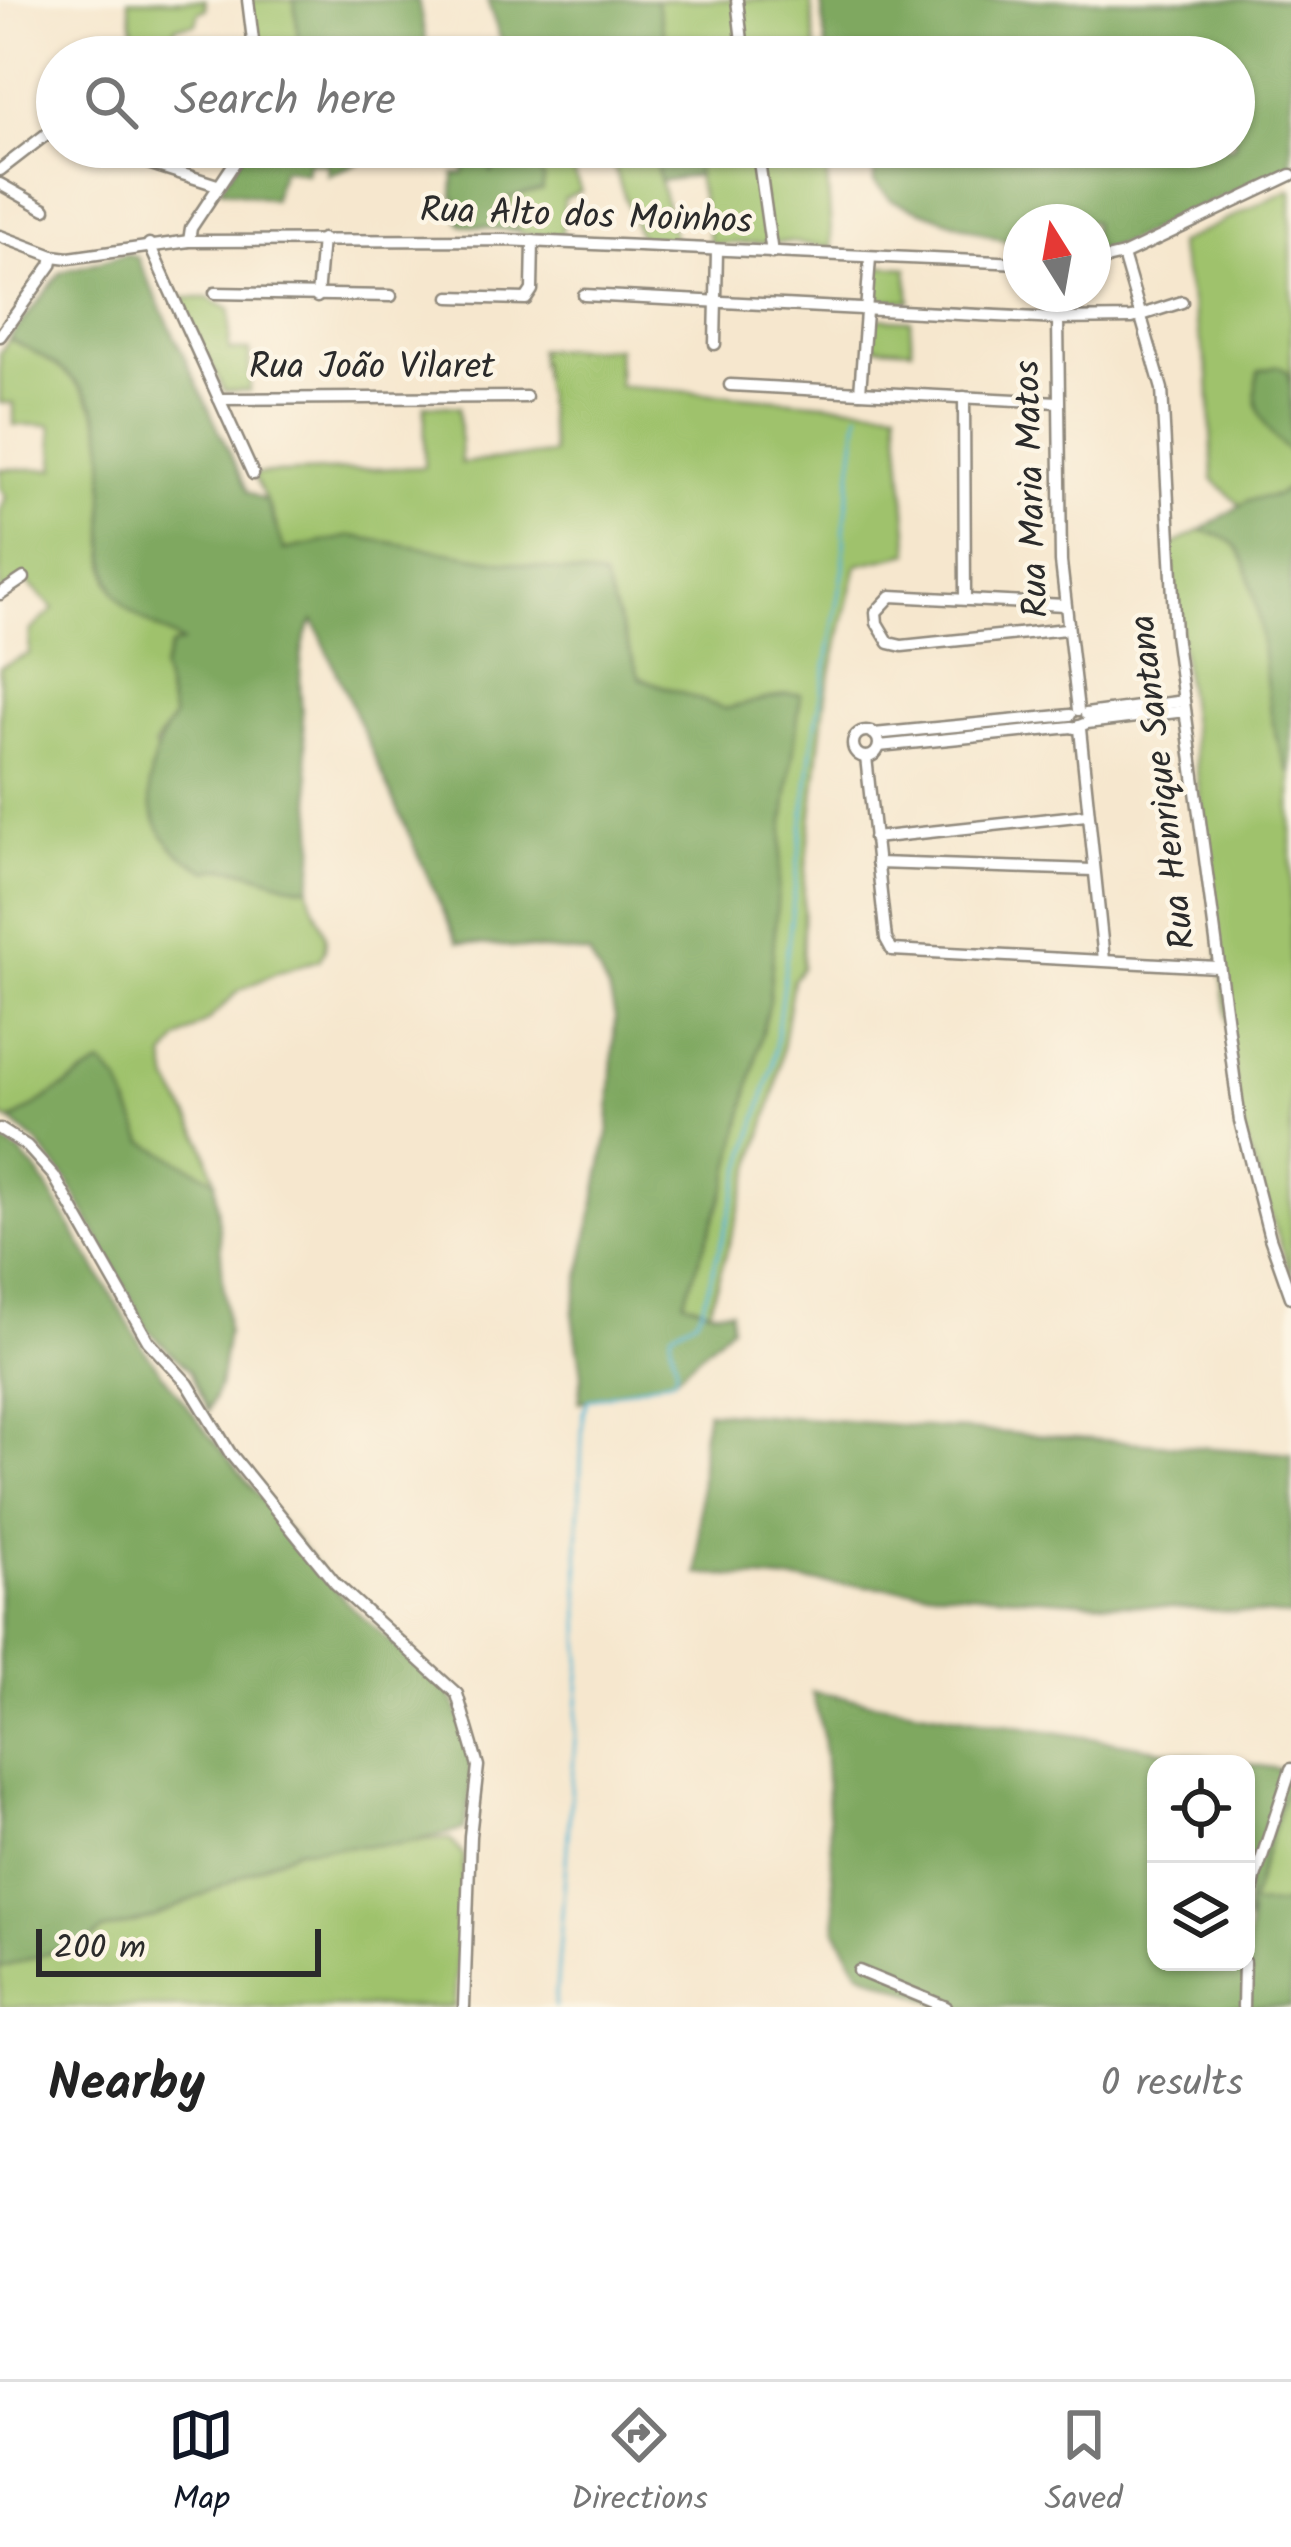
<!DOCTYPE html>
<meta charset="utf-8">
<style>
:root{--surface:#fff;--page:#f2f2f2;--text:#222;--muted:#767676;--line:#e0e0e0;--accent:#111827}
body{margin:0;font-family:Kalam,sans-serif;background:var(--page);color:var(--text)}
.controls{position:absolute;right:36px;bottom:36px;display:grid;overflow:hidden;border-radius:24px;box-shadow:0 3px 9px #0004}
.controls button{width:108px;height:108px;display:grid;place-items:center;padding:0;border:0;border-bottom:3px solid var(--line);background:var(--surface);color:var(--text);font:60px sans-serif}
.compass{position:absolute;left:1003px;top:204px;width:108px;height:108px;border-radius:50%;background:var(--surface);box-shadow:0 3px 9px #0004;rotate:349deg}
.scale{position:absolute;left:36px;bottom:30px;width:285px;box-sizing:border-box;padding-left:12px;border:6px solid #2b2b2b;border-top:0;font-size:33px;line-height:42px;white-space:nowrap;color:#2b2b2b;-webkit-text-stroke:9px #fcf5e5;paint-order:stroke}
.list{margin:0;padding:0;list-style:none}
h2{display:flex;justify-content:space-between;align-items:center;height:156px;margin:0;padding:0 48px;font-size:51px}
h2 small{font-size:39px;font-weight:400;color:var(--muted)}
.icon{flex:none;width:66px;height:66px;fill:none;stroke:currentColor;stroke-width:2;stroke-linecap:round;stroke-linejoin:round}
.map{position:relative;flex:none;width:1291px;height:2007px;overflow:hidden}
.search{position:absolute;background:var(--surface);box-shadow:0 3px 9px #0004;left:36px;right:36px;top:36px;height:132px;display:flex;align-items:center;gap:30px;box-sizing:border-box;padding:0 42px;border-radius:66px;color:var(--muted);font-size:45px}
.sheet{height:372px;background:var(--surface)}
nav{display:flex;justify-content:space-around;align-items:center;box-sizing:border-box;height:168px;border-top:3px solid var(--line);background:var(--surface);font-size:33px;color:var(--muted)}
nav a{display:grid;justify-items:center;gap:6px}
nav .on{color:var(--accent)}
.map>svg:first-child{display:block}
.green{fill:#9fc26c;stroke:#65764c;stroke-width:3}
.forest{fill:#7fa860;stroke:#556a46;stroke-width:3;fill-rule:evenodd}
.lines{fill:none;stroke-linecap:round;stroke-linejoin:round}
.stream{stroke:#54b5d3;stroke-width:3}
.minor-casing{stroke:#90897c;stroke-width:15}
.minor{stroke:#fff;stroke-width:10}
.labels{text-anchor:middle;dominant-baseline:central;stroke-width:9;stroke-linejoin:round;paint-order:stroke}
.street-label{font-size:36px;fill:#2b2b2b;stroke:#fcf5e5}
</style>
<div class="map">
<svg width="1291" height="2007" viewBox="0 0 1291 2007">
<rect width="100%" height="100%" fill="#fcf5e5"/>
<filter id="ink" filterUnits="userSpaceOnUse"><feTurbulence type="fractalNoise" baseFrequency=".00833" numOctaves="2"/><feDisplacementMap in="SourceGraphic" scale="24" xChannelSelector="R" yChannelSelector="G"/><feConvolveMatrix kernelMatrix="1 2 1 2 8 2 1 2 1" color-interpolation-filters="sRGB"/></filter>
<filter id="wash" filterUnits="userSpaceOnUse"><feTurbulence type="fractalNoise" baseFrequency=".004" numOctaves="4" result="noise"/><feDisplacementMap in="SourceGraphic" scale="48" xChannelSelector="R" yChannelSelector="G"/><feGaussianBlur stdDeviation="2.7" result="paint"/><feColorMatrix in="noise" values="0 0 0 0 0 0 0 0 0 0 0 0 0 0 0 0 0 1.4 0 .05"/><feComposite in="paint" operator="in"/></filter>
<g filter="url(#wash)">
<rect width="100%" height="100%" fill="#f6e7ce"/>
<g class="green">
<path d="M128,0H205L206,9L199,12L196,24L176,26L171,40L172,55L182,57H138Z"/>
<path d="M248,0H294L300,53L255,57Z"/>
<path d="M656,0H811L816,57H670Z"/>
<path d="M530,147H625L653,151L675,241L640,239L608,151L571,166L581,191L564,199L562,236L520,233L508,198L542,190Z"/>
<path d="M691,147H825L832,247L788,242L711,244Z"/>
<path d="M1291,189V554L1213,479L1209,375L1177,244Z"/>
<path d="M886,266L907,268L910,301L875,299L878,268Z"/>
<path d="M180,298H208L230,310L229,350L249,351L250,391H224Z"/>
<path d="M874,318L910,320L912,349L870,346Z"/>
<path d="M9,339C81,373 108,404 106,486C106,505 103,523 105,542C106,556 105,574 112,587C125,614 159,628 183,643L166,690L173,718L154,746L223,867C254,869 277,886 309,887C311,914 338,936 319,960L279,972L240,990L207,1021L178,1040L165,1058L169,1081L203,1142L215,1180L144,1142L119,1082L101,1064L11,1121L0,1116V667L29,654L30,631L54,609L24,579L0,594V512L6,497L0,487V469H55L51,425H14V403H0V354Z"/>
<path d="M617,348L619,386L897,409L910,553L857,565L826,693L804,884L802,968L793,980L776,1088L709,1310L682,1303L786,694L725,709L640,678L352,537L284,550L273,515L253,474L424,467L425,405L459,407L461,463L553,454L538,350Z"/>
<path d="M1201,530C1213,534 1227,537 1235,545C1271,582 1261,720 1291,775V1276L1240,1121L1169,547Z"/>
<path d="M1291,1769V1904L1250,1905Z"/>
<path d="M450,1839L464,1855L454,2007H0V1968L91,1940L102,1931L153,1918L298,1849Z"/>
</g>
<g class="forest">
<path d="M294,0H418L429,57H282L300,52Z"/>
<path d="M487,0H656L670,57H507Z"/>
<path d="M821,0H1291V165L1114,247L1093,252V222H1021V247L891,200L874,182L875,147H1234V57H827Z"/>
<path d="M247,147H396L328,175L327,164L308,162L306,173L282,169L273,200L220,189Z"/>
<path d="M504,147L534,150L533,161L544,179L542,190L508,198L507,209L517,231L463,225L458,219L459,202L453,197L454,174H463L467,160L486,158L492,172Z"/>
<path d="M625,147H691L698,175L660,181L653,152Z"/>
<path d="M127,254L137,257L248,492L267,502L284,550L352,536L603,578L640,678L725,709L786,694H801L783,831L769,1001L728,1182L684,1301L709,1310H731V1326L674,1378L579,1402L582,1373L573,1314L609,1128L615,1018L610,994L589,954L457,942L314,621C276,669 331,821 309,887C271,886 245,860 207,871C197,864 183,858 175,850C137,810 146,760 173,718L162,670L171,646L182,642C164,631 141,621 126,607C112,593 108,575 106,556C96,442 135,398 9,339L61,272Z"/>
<path d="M1278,366L1287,371L1291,388V454C1267,433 1247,405 1259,371Z"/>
<path d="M1291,486V775C1260,717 1269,643 1250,580C1246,568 1244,555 1235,545C1227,537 1213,534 1201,530L1249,500L1277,495Z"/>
<path d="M101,1064L119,1082L144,1142L215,1180L227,1331L219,1386L208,1411L190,1371L148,1330L67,1180L38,1144L11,1121Z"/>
<path d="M0,1140L20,1153L39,1174L145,1351L209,1435L348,1604L451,1696C474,1738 475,1784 464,1830L400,1844L298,1849L153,1918L102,1931L91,1940L0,1968Z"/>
<path d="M707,1411L1291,1454V1616L698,1574L702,1439Z"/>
<path d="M812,1692L1291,1771L1250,1905L1291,1904V2007H946L859,1971L836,1930L823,1734ZM1156,1764H1246V1924L1250,1910L1245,1978L1244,1962H1156Z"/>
</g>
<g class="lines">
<path class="stream" d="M555,2007L581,1661L578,1543L583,1412L588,1400L674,1378C681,1361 667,1349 672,1332L696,1318L702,1308L773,1065L813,741L844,568V529L859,412"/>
</g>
</g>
<g filter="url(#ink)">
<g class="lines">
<g class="minor-casing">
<g id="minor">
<path d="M248,0L255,57"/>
<path d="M737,0L744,57"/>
<path d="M757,147L772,253"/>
<path d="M104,149L217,185"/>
<path d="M0,170L57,126"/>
<path d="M0,184L45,209"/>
<path d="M0,236L53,256L69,258L189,241L505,240L1021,263"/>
<path d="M189,241L191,228L245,147"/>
<path d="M149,244L253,474"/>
<path d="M1123,255L1162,389L1175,634L1240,1121L1270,1238L1291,1297"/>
<path d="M1093,262L1123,255L1291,175"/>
<path d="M215,293L391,296"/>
<path d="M584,295L1058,319"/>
<path d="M317,297L322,239"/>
<path d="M450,297L526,299L532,290L533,241"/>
<path d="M0,336L51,265L53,256"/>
<path d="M715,344L717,251"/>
<path d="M730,385L860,392L870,258"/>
<path d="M860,392L1058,402"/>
<path d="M964,397L965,599"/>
<path d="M219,399L526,397"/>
<path d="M0,594L24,578"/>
<path d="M1064,605L891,596L876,612L877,623L889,643L902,646L1066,629"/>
<path d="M1078,710L1061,562L1058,319L1132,318L1182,302"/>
<path d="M1086,714L1184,701"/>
<path d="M1074,728L1087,723L1185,711"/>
<path d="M1080,729L1104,960"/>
<circle cx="866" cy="744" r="13"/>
<path d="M874,734L1070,715"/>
<path d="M879,746L1072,727"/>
<path d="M866,757L886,939L892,950L1217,967"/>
<path d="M874,838L1086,815"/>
<path d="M877,863L1093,870"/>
<path d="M0,1129L27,1146L54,1176L148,1341L188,1384L230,1453L336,1584L457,1694L478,1766L470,1836L464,2007"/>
<path d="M1246,1924L1255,1878L1291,1769"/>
<path d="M859,1971L946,2007"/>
<path d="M1243,2007L1244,1962"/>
</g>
</g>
<use href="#minor" class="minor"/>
</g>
</g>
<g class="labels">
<g class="street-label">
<text transform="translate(586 217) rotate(2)">Rua Alto dos Moinhos</text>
<text x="372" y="368">Rua João Vilaret</text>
<text transform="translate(1033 489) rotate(-92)">Rua Maria Matos</text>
<text transform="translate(1164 782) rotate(-97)">Rua Henrique Santana</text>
</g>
</g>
</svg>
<div class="controls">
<button><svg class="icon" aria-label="locate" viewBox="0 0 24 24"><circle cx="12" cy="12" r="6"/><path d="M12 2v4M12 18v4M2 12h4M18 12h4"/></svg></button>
<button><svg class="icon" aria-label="layers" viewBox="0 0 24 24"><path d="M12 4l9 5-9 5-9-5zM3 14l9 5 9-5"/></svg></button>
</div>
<svg class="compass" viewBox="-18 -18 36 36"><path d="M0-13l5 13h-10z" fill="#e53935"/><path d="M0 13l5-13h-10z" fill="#767676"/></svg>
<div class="scale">200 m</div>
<div class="search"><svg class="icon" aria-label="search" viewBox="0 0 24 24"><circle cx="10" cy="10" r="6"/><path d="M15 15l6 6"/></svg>Search here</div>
</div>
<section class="sheet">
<h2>Nearby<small>0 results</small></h2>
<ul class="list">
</ul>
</section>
<nav>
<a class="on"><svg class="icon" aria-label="map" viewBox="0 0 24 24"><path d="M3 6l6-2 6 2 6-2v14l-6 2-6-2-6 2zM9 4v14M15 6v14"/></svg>Map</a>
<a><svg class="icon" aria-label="directions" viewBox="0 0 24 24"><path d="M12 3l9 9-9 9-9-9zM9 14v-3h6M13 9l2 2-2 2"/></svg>Directions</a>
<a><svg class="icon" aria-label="saved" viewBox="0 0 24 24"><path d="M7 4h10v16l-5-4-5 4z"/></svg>Saved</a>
</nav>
